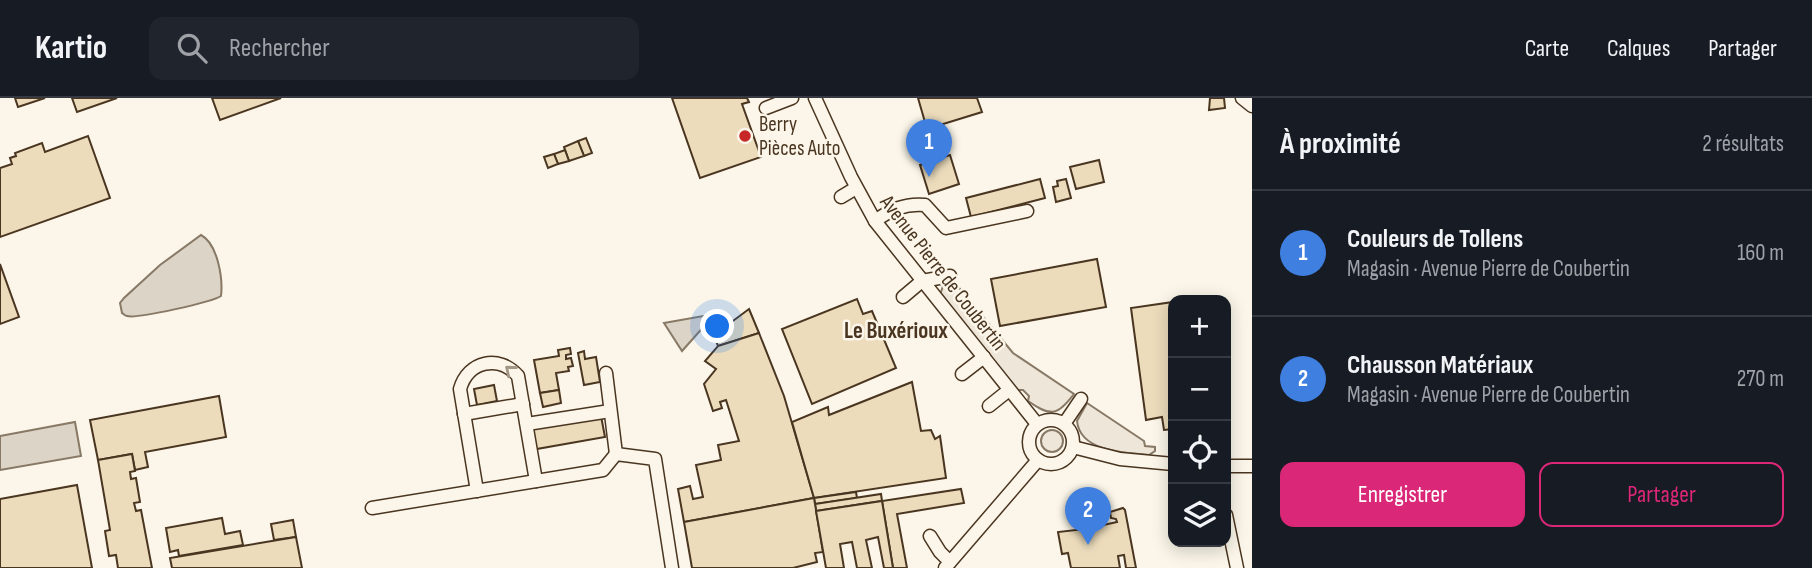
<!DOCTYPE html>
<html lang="fr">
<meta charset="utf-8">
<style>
:root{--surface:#171b24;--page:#20242c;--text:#f1f3f6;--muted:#9ea1a6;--line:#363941;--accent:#db2777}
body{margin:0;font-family:"Sofia Sans Condensed",sans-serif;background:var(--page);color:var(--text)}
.controls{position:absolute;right:21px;bottom:21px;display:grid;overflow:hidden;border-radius:14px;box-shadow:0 4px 18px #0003}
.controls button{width:63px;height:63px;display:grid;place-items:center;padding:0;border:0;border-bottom:2px solid var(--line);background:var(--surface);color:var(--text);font:35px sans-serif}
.you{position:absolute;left:718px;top:229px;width:24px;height:24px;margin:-18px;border:5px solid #fff;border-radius:50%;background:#1a73e8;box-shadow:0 0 0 10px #1a73e833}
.badge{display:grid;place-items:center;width:46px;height:46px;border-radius:50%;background:var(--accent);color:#fff;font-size:23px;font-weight:700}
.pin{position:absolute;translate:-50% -58px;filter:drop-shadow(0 2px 4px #0008)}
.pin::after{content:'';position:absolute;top:37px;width:24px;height:21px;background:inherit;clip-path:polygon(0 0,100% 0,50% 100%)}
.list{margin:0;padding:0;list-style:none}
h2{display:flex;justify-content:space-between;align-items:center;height:91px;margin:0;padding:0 28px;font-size:30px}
h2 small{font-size:23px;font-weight:400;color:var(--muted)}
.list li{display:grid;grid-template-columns:46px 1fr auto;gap:21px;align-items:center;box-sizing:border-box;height:126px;padding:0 28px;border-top:2px solid var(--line)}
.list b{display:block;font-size:26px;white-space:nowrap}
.list p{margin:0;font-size:23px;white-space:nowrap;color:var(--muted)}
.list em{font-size:23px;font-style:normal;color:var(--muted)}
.actions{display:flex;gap:14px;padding:21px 28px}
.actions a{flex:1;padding:16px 0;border:2px solid var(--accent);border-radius:14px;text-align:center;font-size:24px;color:var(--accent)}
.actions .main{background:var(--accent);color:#fff}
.icon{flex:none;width:38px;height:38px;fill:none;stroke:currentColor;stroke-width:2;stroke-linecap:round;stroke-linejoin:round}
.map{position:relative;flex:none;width:1252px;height:470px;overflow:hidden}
header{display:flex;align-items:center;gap:42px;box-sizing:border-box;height:98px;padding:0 35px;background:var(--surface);border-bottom:2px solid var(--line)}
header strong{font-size:33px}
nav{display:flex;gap:38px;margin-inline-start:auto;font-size:24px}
.search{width:490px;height:63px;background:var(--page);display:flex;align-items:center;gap:18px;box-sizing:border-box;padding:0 24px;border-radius:14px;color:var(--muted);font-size:26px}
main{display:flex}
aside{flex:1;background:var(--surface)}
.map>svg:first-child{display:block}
.green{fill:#ede6d9;stroke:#887966;stroke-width:2}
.water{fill:#dcd4c6;stroke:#887966;stroke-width:2}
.building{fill:#ecdcbc;stroke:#4a3520;stroke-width:2}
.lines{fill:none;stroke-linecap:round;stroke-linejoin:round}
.minor-casing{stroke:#4a3520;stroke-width:15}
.minor{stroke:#fbf6e9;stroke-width:12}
.oneway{stroke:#a29684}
.poi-dot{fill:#c62828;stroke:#fbf6e9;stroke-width:2.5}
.labels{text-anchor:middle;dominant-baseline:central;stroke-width:5;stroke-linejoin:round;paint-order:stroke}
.poi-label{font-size:21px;fill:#4a3520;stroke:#fbf6e9;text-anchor:start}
.street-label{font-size:21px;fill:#4a3520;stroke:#fbf6e9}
.neighbourhood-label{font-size:23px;font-weight:bold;fill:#4a3520;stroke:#fbf6e9}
</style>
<header>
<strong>Kartio</strong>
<div class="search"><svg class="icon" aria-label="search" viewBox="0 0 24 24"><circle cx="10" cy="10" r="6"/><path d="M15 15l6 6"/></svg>Rechercher</div>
<nav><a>Carte</a><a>Calques</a><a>Partager</a></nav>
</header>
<main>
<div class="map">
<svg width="1252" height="470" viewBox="0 0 1252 470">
<rect width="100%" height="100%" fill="#fbf6e9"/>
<g class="green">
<path d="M955,185L1013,255L1074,296C1057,318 1051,319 1028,303L1029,298L1023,292H1018L940,197L943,188Z"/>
<path d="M1087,305L1144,343L1145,348L1155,349V353L1149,357C1126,355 1080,354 1077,323Z"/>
<circle cx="1052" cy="343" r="11"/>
</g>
<g class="water">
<path d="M201,137C218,146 223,181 221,198C212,204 137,221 127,218C125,218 124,216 122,215L120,205L124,200L160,167Z"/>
<path d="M703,218L707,225L682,253L664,225Z"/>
<path d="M75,324L81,358L0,372V338Z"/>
</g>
<g class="building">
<path d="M15,0H45L18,9Z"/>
<path d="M72,0H117L77,14Z"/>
<path d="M212,0H281L220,22Z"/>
<path d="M672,0H747L749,4L742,6L761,59L700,80Z"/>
<path d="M918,0H977L982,14L927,31Z"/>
<path d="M1210,0H1224L1225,10L1209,12Z"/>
<path d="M88,38L110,100L0,139V70L12,66L10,60L16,58L15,55L42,45L45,54Z"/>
<path d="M586,40L592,55L584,58L578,43Z"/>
<path d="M578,43L584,58L569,63L564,49Z"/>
<path d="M565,52L569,63L558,66L554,56Z"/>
<path d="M554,56L558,66L548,70L544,59Z"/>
<path d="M950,57L959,86L929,96L920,67Z"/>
<path d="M1099,62L1104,84L1076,91L1070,69Z"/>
<path d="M1040,81L1045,100L971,119L966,100Z"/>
<path d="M1066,81L1071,100L1056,104L1053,89L1058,88L1057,83Z"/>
<path d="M1097,161L1106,209L1000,228L991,181Z"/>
<path d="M0,166L19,219L0,226Z"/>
<path d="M857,201L863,216L872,213L896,270L812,306L782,231Z"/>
<path d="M1173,204V331L1164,332L1162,319L1146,322L1131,210Z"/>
<path d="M749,211L759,235L718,248L714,237Z"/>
<path d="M759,235L784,298L814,400L684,424L678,391L690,388L693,401L703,399L696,367L721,362L718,347L739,343L726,302L720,304L722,310L713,313L704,286L716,271L705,263L718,248Z"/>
<path d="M570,250L571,256L566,257V261L571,260L573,268L568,269L569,273L556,275L559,292L540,295L534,262L559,258L558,252Z"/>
<path d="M584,253L585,261L596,259L600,284L584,287L578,255Z"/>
<path d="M912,284L921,333L931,332L935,341L940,338L946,380L814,400L792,324L828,309L829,317Z"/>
<path d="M494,287L497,303L477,307L474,291Z"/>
<path d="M559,292L561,305L543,309L540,295Z"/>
<path d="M219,298L226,339L145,354L148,369L135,372L132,356L98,362L90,322Z"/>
<path d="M601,318L605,339L531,352L528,331Z"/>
<path d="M132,356L135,373L130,374L131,381L136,380L140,404L134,405L136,413L141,412L152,470H118L116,457L109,458L105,433L110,432L98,362Z"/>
<path d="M77,387L92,470H0V401Z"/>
<path d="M961,391L964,405L897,416L907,470H893L882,403Z"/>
<path d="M856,394L857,400L815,406L814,400Z"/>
<path d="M881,396L882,403L816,413L815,406Z"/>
<path d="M814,400L823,454L815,455L817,464L793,470H692L684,424Z"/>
<path d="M882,403L893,470H884L878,439L866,442L872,470H857L852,444L840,446L844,470H826L816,413Z"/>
<path d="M1123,410L1125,412L1136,470H1126L1124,457L1118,458L1120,470H1071L1068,455L1062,456L1058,434L1084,431L1085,436L1093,434L1094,429L1117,424L1116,421L1111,420L1110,414Z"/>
<path d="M222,420L225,436L240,433L243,447L179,458L178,452L170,454L166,430Z"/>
<path d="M293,422L296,439L274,442L271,426Z"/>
<path d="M296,439L302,470H172L170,460Z"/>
</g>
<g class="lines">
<g class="minor-casing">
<g id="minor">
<path d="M815,0L851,79L875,123L1037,326"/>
<path d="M1242,0L1252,8"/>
<path d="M766,10L792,0"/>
<path d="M841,99L856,90"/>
<path d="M875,123C890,112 905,105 925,107L946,130L1027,113"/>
<path d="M903,199L922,183L950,178"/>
<path d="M606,275L616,356"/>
<path d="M962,276L984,259"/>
<path d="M989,308L1009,292"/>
<path d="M464,316L523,306"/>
<circle cx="1051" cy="344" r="22"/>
<path d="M527,326L610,313"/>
<path d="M1064,326L1081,301"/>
<path d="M1073,349L1120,361L1173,366"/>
<path d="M1226,368H1252"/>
<path d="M477,393L460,291C468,263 499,256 518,278L536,383"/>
<path d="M372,410L603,372L616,356L655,361L672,470"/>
<path d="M1226,417L1237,470"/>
<path d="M930,438L940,454L950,464"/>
<path d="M945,470L1038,362"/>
</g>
</g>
<use href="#minor" class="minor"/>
</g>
<defs><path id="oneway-chevron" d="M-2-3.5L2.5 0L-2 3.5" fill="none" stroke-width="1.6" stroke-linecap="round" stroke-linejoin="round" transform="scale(1.75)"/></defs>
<use class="oneway" href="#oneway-chevron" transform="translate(510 272) rotate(-140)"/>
<circle class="poi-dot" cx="745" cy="38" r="7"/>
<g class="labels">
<g class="poi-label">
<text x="759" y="26">Berry<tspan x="759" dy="24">Pièces Auto</tspan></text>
</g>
<g class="street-label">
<text transform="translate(943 175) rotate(52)">Avenue Pierre de Coubertin</text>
</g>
<g class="neighbourhood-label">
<text x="896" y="233">Le Buxérioux</text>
</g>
</g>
</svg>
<div class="controls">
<button>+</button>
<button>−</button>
<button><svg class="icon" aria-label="locate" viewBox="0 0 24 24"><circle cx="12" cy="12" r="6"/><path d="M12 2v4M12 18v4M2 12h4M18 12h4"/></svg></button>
<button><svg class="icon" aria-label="layers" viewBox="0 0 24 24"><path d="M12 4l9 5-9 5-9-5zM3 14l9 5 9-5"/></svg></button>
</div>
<div class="you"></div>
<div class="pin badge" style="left:929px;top:79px;background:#3f7fe0">1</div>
<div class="pin badge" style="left:1088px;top:447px;background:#3f7fe0">2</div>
</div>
<aside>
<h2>À proximité<small>2 résultats</small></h2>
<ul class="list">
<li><span class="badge" style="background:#3f7fe0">1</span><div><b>Couleurs de Tollens</b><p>Magasin · Avenue Pierre de Coubertin</p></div><em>160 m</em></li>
<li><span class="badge" style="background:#3f7fe0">2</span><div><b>Chausson Matériaux</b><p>Magasin · Avenue Pierre de Coubertin</p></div><em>270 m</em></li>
</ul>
<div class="actions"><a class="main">Enregistrer</a><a>Partager</a></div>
</aside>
</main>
